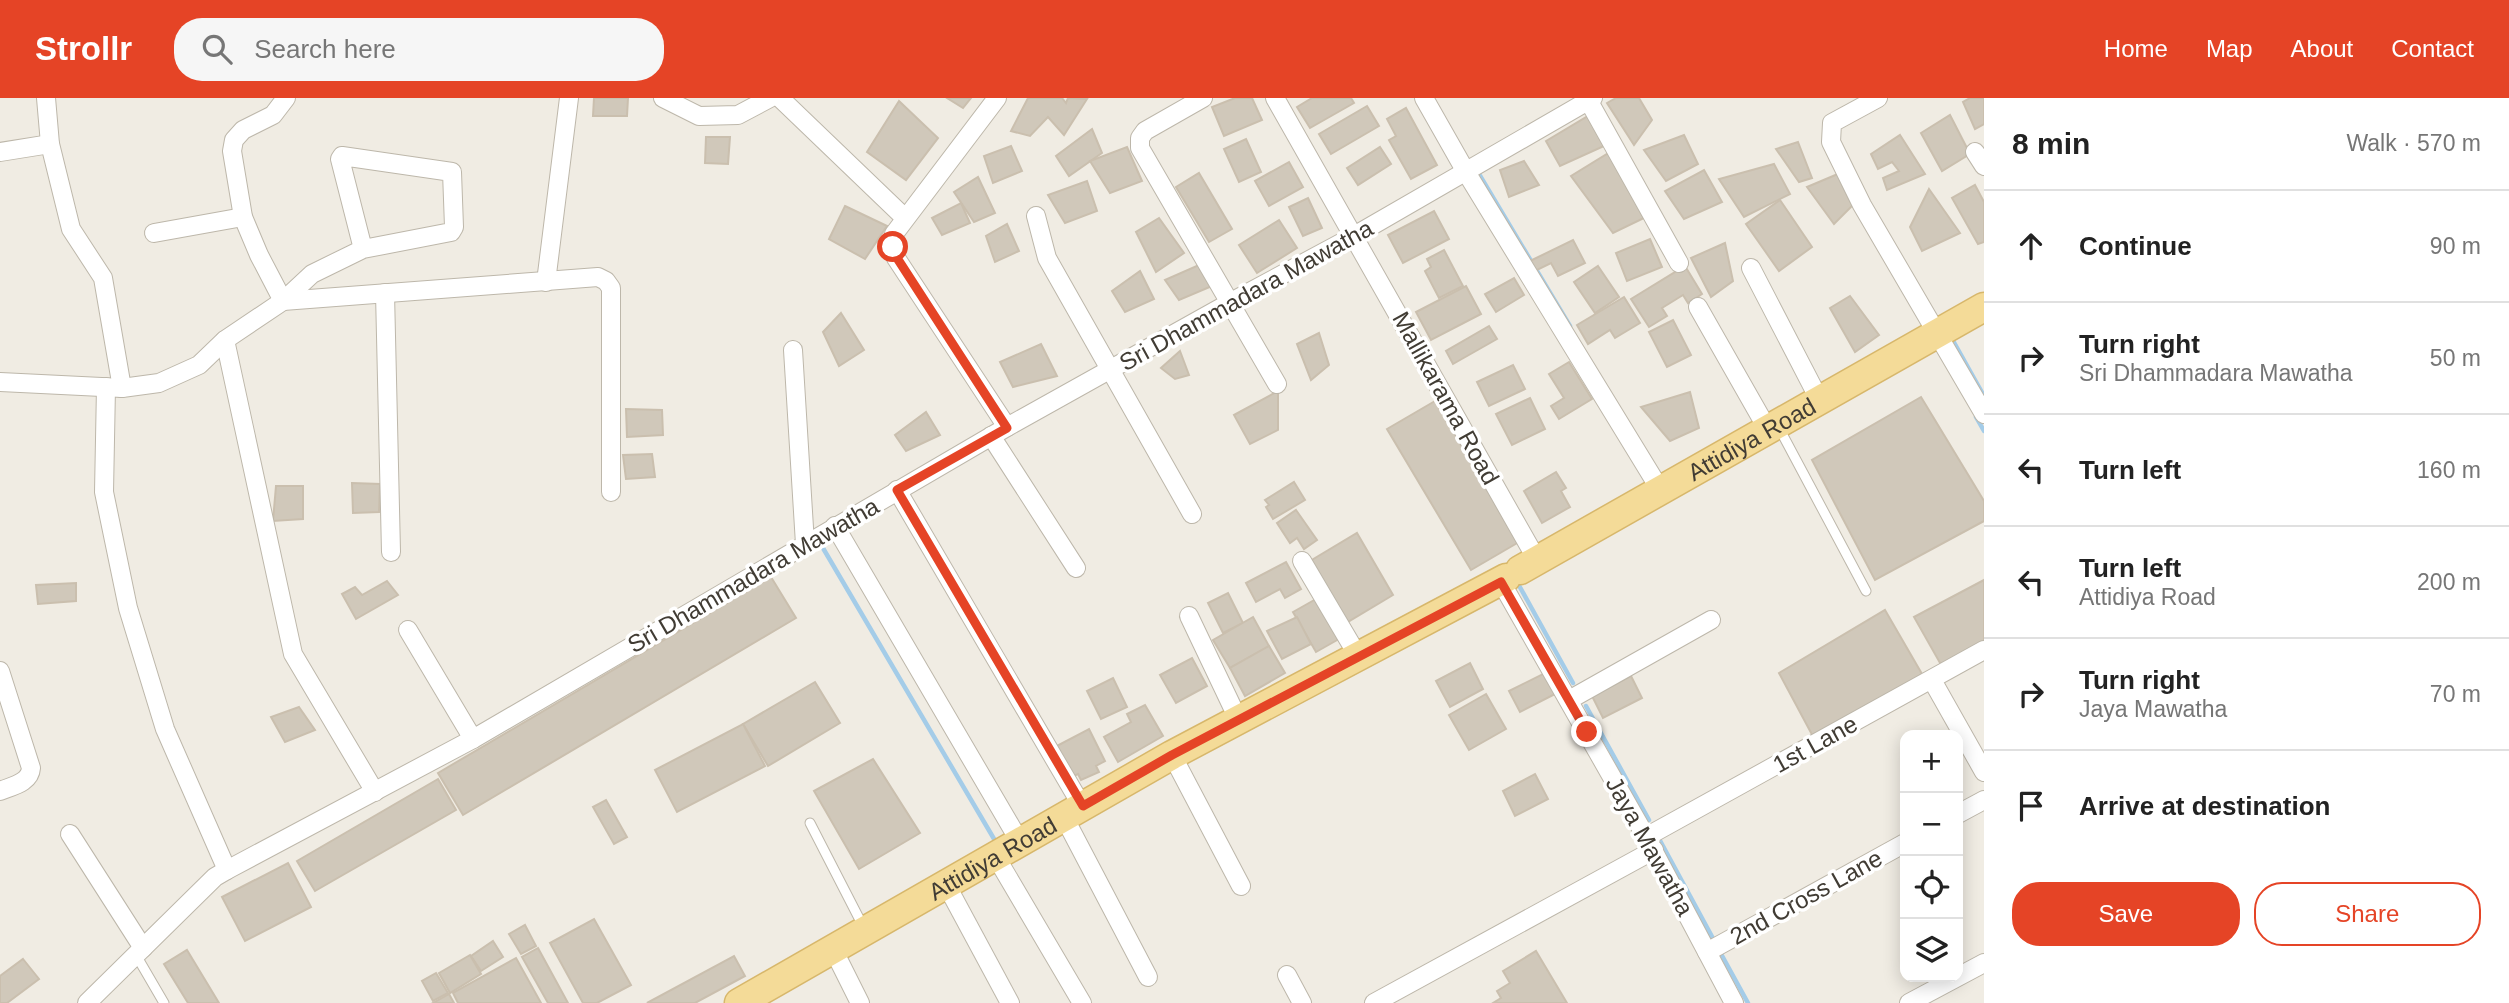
<!DOCTYPE html>
<meta charset="utf-8">
<style>
:root{--surface:#fff;--page:#f6f6f6;--text:#222;--muted:#767676;--line:#e0e0e0;--accent:#e54426}
body{margin:0;font-family:Helvetica,sans-serif;background:var(--page);color:var(--text)}
.controls{position:absolute;right:21px;bottom:21px;display:grid;overflow:hidden;border-radius:14px;box-shadow:0 4px 18px #0003}
.controls button{width:63px;height:63px;display:grid;place-items:center;padding:0;border:0;border-bottom:2px solid var(--line);background:var(--surface);color:var(--text);font:35px sans-serif}
.stop{position:absolute;width:21px;height:21px;margin:-16px;border:5px solid #e54426;border-radius:50%;background:#fff}
.stop.end{background:#e54426;border-color:#fff;box-shadow:0 2px 7px #0008}
.list{margin:0;padding:0;list-style:none}
h2{display:flex;justify-content:space-between;align-items:center;height:91px;margin:0;padding:0 28px;font-size:30px}
h2 small{font-size:23px;font-weight:400;color:var(--muted)}
.list li{display:grid;grid-template-columns:46px 1fr auto;gap:21px;align-items:center;box-sizing:border-box;height:112px;padding:0 28px;border-top:2px solid var(--line)}
.list b{display:block;font-size:26px;white-space:nowrap}
.list p{margin:0;font-size:23px;white-space:nowrap;color:var(--muted)}
.list em{font-size:23px;font-style:normal;color:var(--muted)}
.actions{display:flex;gap:14px;padding:21px 28px}
.actions a{flex:1;padding:16px 0;border:2px solid var(--accent);border-radius:28px;text-align:center;font-size:24px;color:var(--accent)}
.actions .main{background:var(--accent);color:#fff}
.icon{flex:none;width:38px;height:38px;fill:none;stroke:currentColor;stroke-width:2;stroke-linecap:round;stroke-linejoin:round}
.map{position:relative;flex:none;width:1984px;height:905px;overflow:hidden}
header{display:flex;align-items:center;gap:42px;box-sizing:border-box;height:98px;padding:0 35px;background:var(--accent);color:#fff}
header strong{font-size:33px}
nav{display:flex;gap:38px;margin-inline-start:auto;font-size:24px}
.search{width:490px;height:63px;background:var(--page);display:flex;align-items:center;gap:18px;box-sizing:border-box;padding:0 24px;border-radius:28px;color:var(--muted);font-size:26px}
main{display:flex}
aside{flex:1;background:var(--surface)}
.map>svg:first-child{display:block}
.lines{fill:none;stroke-linecap:round;stroke-linejoin:round}
.stream{stroke:#a4cce8;stroke-width:4.5}
.building{fill:#d0c8ba;stroke:#cabfae;stroke-width:2}
.lane-casing{stroke:#bdb7aa;stroke-width:11}
.street-casing{stroke:#bdb7aa;stroke-width:20}
.primary-casing{stroke:#d7b76b;stroke-width:31}
.lane{stroke:#fff;stroke-width:9}
.street{stroke:#fff;stroke-width:18}
.primary{stroke:#f4db98;stroke-width:28}
.route{stroke:#e54426;stroke-width:9}
.labels{text-anchor:middle;dominant-baseline:central;stroke-width:7;stroke-linejoin:round;paint-order:stroke}
.street-label{font-size:24px;fill:#413c34;stroke:#fff}
</style>
<header>
<strong>Strollr</strong>
<div class="search"><svg class="icon" aria-label="search" viewBox="0 0 24 24"><circle cx="10" cy="10" r="6"/><path d="M15 15l6 6"/></svg>Search here</div>
<nav><a>Home</a><a>Map</a><a>About</a><a>Contact</a></nav>
</header>
<main>
<div class="map">
<svg width="1984" height="905" viewBox="0 0 1984 905">
<rect width="100%" height="100%" fill="#f0ece3"/>
<g class="lines">
<g class="stream">
<path d="M1479,76L1570,228"/>
<path d="M1951,239L1984,298"/>
<path d="M1976,319L1984,333"/>
<path d="M820,445L997,746"/>
<path d="M1516,482L1573,585"/>
<path d="M1586,608L1649,722"/>
<path d="M1657,737L1716,846"/>
<path d="M1720,854L1748,905"/>
</g>
</g>
<g class="building">
<path d="M594,0H628L627,18H593Z"/>
<path d="M947,0H971L963,10Z"/>
<path d="M1028,0H1062L1066,5L1068,0L1087,1L1064,37L1048,19L1030,38L1011,33Z"/>
<path d="M1235,0H1252L1262,22L1224,38L1212,9Z"/>
<path d="M1312,0H1351L1354,5L1310,30L1297,9Z"/>
<path d="M1616,0H1639L1652,22L1634,47L1607,5Z"/>
<path d="M1970,0H1984V26L1975,31L1963,4Z"/>
<path d="M899,3L938,40L906,82L867,54Z"/>
<path d="M1367,8L1379,28L1331,56L1319,36Z"/>
<path d="M1406,10L1437,67L1411,81L1389,42L1396,38L1387,21Z"/>
<path d="M1950,17L1970,56L1942,73L1921,35Z"/>
<path d="M1588,18L1604,48L1560,68L1546,43Z"/>
<path d="M1092,31L1102,55L1069,78L1056,58Z"/>
<path d="M1684,37L1698,66L1666,83L1644,52Z"/>
<path d="M1900,37L1925,76L1887,92L1883,80L1899,73L1892,64L1878,71L1871,56Z"/>
<path d="M706,39H730L728,66L705,65Z"/>
<path d="M1246,41L1261,74L1239,84L1224,51Z"/>
<path d="M1798,44L1812,80L1799,84L1776,51Z"/>
<path d="M1011,48L1022,73L993,85L984,58Z"/>
<path d="M1127,49L1142,83L1110,95L1090,63Z"/>
<path d="M1380,49L1391,66L1358,87L1347,70Z"/>
<path d="M1615,51L1644,120L1613,135L1571,78Z"/>
<path d="M1524,63L1539,87L1509,99L1500,72Z"/>
<path d="M1289,64L1303,89L1269,108L1255,83Z"/>
<path d="M1774,66L1790,96L1744,119L1719,81Z"/>
<path d="M1704,72L1722,104L1684,121L1665,93Z"/>
<path d="M1845,73L1853,107L1834,126L1807,89Z"/>
<path d="M1199,75L1232,131L1209,144L1176,89Z"/>
<path d="M978,79L995,115L974,124L954,94Z"/>
<path d="M1087,83L1097,113L1065,125L1048,97Z"/>
<path d="M1975,87L1984,104V144L1978,146L1952,100Z"/>
<path d="M1929,91L1960,135L1922,153L1910,129Z"/>
<path d="M1308,100L1322,130L1303,138L1289,109Z"/>
<path d="M1780,102L1812,149L1779,173L1746,126Z"/>
<path d="M961,105L970,125L942,137L932,120Z"/>
<path d="M845,108L887,128L865,161L829,141Z"/>
<path d="M1434,113L1449,141L1403,165L1388,137Z"/>
<path d="M1159,120L1184,155L1156,174L1136,134Z"/>
<path d="M1279,122L1297,150L1257,175L1239,147Z"/>
<path d="M1007,126L1019,153L995,164L986,138Z"/>
<path d="M1650,141L1662,169L1627,183L1616,155Z"/>
<path d="M1573,142L1585,165L1558,178L1551,165L1535,173L1530,163Z"/>
<path d="M1725,145L1733,183L1711,199L1691,160Z"/>
<path d="M1444,152L1463,188L1439,200L1425,173L1431,169L1427,161Z"/>
<path d="M1199,167L1212,188L1179,202L1165,182Z"/>
<path d="M1598,168L1619,199L1595,215L1574,184Z"/>
<path d="M1685,168L1702,196L1688,205L1683,197L1662,210L1667,218L1649,229L1631,201Z"/>
<path d="M1140,173L1154,201L1125,214L1112,193Z"/>
<path d="M1514,180L1524,197L1496,214L1485,196Z"/>
<path d="M1466,188L1481,216L1431,242L1416,214Z"/>
<path d="M1850,198L1879,237L1855,254L1830,210Z"/>
<path d="M1624,199L1640,225L1615,240L1610,232L1588,246L1577,227Z"/>
<path d="M841,215L864,252L839,268L823,234Z"/>
<path d="M1673,222L1691,257L1667,269L1649,234Z"/>
<path d="M1489,228L1497,241L1453,266L1446,253Z"/>
<path d="M1319,235L1329,267L1311,282L1297,246Z"/>
<path d="M1041,246L1057,278L1013,289L1000,264Z"/>
<path d="M1180,253L1189,277L1175,281L1161,270Z"/>
<path d="M1569,264L1592,301L1559,321L1551,308L1564,300L1549,276Z"/>
<path d="M1513,267L1525,291L1489,308L1477,284Z"/>
<path d="M1278,293V332L1250,346L1234,317Z"/>
<path d="M1690,294L1699,330L1670,343L1641,309Z"/>
<path d="M1921,299L1984,403V423L1875,482L1812,362Z"/>
<path d="M1530,300L1545,331L1512,347L1496,316Z"/>
<path d="M1435,303L1519,444L1471,472L1387,331Z"/>
<path d="M626,311L662,312L663,337L627,339Z"/>
<path d="M926,314L940,337L906,353L895,337Z"/>
<path d="M652,356L655,379L626,381L623,357Z"/>
<path d="M1556,374L1566,390L1561,393L1570,409L1542,425L1524,393Z"/>
<path d="M1294,384L1305,402L1273,421L1266,409L1269,407L1265,402Z"/>
<path d="M352,385L380,386L379,414L353,415Z"/>
<path d="M276,388H303V421L273,423Z"/>
<path d="M1296,412L1317,442L1304,451L1297,440L1290,445L1277,425Z"/>
<path d="M1357,435L1393,497L1346,525L1310,463Z"/>
<path d="M1286,464L1301,491L1285,500L1280,491L1256,504L1246,485Z"/>
<path d="M771,479L796,520L463,717L438,675Z"/>
<path d="M1984,482V550L1944,572L1914,519Z"/>
<path d="M387,483L398,497L356,521L342,496L355,489L362,497Z"/>
<path d="M76,485V503L38,506L36,487Z"/>
<path d="M1228,495L1243,525L1223,535L1208,505Z"/>
<path d="M1316,501L1339,541L1316,554L1293,514Z"/>
<path d="M1885,512L1922,576L1816,644L1779,575Z"/>
<path d="M1253,519L1269,548L1230,570L1213,542Z"/>
<path d="M1297,519L1311,546L1282,561L1267,533Z"/>
<path d="M1269,548L1285,575L1245,598L1230,570Z"/>
<path d="M1192,560L1207,588L1176,605L1160,577Z"/>
<path d="M1470,565L1483,591L1450,609L1436,583Z"/>
<path d="M1547,574L1557,595L1520,614L1509,593Z"/>
<path d="M1631,578L1642,600L1603,620L1592,598Z"/>
<path d="M1113,580L1127,609L1101,621L1087,593Z"/>
<path d="M815,584L840,625L768,668L743,626Z"/>
<path d="M1486,596L1506,631L1469,652L1449,617Z"/>
<path d="M1145,607L1163,638L1118,664L1104,639L1131,624L1127,616Z"/>
<path d="M299,609L315,632L285,644L271,619Z"/>
<path d="M743,626L765,668L677,714L655,672Z"/>
<path d="M1089,631L1105,663L1096,668L1099,674L1081,682L1078,676L1069,681L1053,650Z"/>
<path d="M873,661L920,735L859,771L814,693Z"/>
<path d="M1535,676L1548,701L1515,718L1503,693Z"/>
<path d="M438,681L456,712L315,793L297,763Z"/>
<path d="M606,702L627,739L614,746L593,709Z"/>
<path d="M288,765L311,809L245,843L222,799Z"/>
<path d="M594,821L631,887L597,905H583L550,845Z"/>
<path d="M525,827L536,848L521,856L509,836Z"/>
<path d="M493,843L503,859L481,873L471,858Z"/>
<path d="M538,850L568,905H548L522,859Z"/>
<path d="M187,852L219,905H188L164,866Z"/>
<path d="M1536,853L1567,905H1493L1501,900L1497,893L1510,885L1503,873Z"/>
<path d="M470,857L481,876L450,895L439,875Z"/>
<path d="M734,858L745,878L695,905H647Z"/>
<path d="M516,860L541,905H458L453,895Z"/>
<path d="M23,861L39,881L7,905H0V878Z"/>
<path d="M436,875L448,895L433,903L422,883Z"/>
<path d="M449,896L454,905H433Z"/>
</g>
<g class="lines">
<g class="lane-casing">
<g id="lane">
<path d="M1778,328L1866,493"/>
<path d="M810,725L863,828"/>
<path d="M136,857L164,905"/>
</g>
</g>
<g class="street-casing">
<g id="street">
<path d="M46,0L50,46L71,131L103,180L122,290"/>
<path d="M286,0L273,17L243,32L234,42L232,53L243,119L259,157L283,203L598,179L606,183L611,190V394"/>
<path d="M663,0L699,18L738,17L770,0"/>
<path d="M780,0L905,120"/>
<path d="M997,0L894,136L893,149L896,160L1007,329"/>
<path d="M1203,0L1145,33L1140,40V50L1277,286"/>
<path d="M1275,0L1537,462"/>
<path d="M1424,0L1466,74L1661,393"/>
<path d="M1587,0L1679,165"/>
<path d="M1878,0L1832,25L1831,44L1862,107L1984,316"/>
<path d="M0,54L50,46"/>
<path d="M1975,54L1984,68"/>
<path d="M1036,118L1047,160L1192,416"/>
<path d="M154,135L243,119"/>
<path d="M1751,170L1820,303"/>
<path d="M546,184L569,0"/>
<path d="M385,195L391,454"/>
<path d="M1698,209L1768,332"/>
<path d="M225,242L293,556L375,694"/>
<path d="M793,252L805,446"/>
<path d="M0,284L122,290L159,285L199,267L225,242L283,203L312,176L363,151L451,134L454,129L452,74L342,58L340,61L363,151"/>
<path d="M106,289L104,394L128,510L165,631L227,772"/>
<path d="M991,338L1076,470"/>
<path d="M897,392L1082,708"/>
<path d="M835,428L1020,744"/>
<path d="M1302,463L1358,558"/>
<path d="M1501,484L1646,739L1734,905"/>
<path d="M1189,518L1239,623"/>
<path d="M408,532L473,641"/>
<path d="M0,573L31,670C30,685 12,688 0,693"/>
<path d="M1932,582L1984,674"/>
<path d="M1569,602L1711,522"/>
<path d="M1172,657L1241,788"/>
<path d="M1958,716L1984,702"/>
<path d="M1064,719L1148,879"/>
<path d="M70,736L143,850"/>
<path d="M1646,739L1984,552"/>
<path d="M996,759L1082,905"/>
<path d="M947,788L1010,905"/>
<path d="M833,851L860,905"/>
<path d="M1707,854L1905,745"/>
<path d="M1287,877L1302,905"/>
<path d="M87,905L215,779L227,772L473,641L1007,329L1231,204L1354,138L1593,0"/>
<path d="M1374,905L1654,752"/>
<path d="M1909,905L1984,865"/>
</g>
</g>
<g class="primary-casing">
<g id="primary">
<path id="s1" d="M1520,472L1984,209"/>
<path id="s2" d="M739,905L1172,657L1506,480"/>
</g>
</g>
<use href="#lane" class="lane"/>
<use href="#street" class="street"/>
<use href="#primary" class="primary"/>
</g>
<g class="lines">
<path class="route" d="M893,149L897,160L1007,330L897,392L1083,708L1172,657L1501,484L1587,634"/>
</g>
<g class="labels">
<g class="street-label">
<text transform="translate(1246 197) rotate(-29)">Sri Dhammadara Mawatha</text>
<text transform="translate(1446 300) rotate(61)">Mallikarama Road</text>
<text stroke="none"><textPath href="#s1" startOffset="266">Attidiya Road</textPath></text>
<text transform="translate(753 477) rotate(-30)">Sri Dhammadara Mawatha</text>
<text transform="translate(1815 646) rotate(-29)">1st Lane</text>
<text transform="translate(1650 748) rotate(61)">Jaya Mawatha</text>
<text stroke="none"><textPath href="#s2" startOffset="292">Attidiya Road</textPath></text>
<text transform="translate(1806 799) rotate(-29)">2nd Cross Lane</text>
</g>
</g>
</svg>
<div class="controls">
<button>+</button>
<button>−</button>
<button><svg class="icon" aria-label="locate" viewBox="0 0 24 24"><circle cx="12" cy="12" r="6"/><path d="M12 2v4M12 18v4M2 12h4M18 12h4"/></svg></button>
<button><svg class="icon" aria-label="layers" viewBox="0 0 24 24"><path d="M12 4l9 5-9 5-9-5zM3 14l9 5 9-5"/></svg></button>
</div>
<div class="stop" style="left:893px;top:149px"></div>
<div class="stop end" style="left:1587px;top:634px"></div>
</div>
<aside>
<h2>8 min<small>Walk · 570 m</small></h2>
<ul class="list">
<li><svg class="icon" aria-label="ahead" viewBox="0 0 24 24"><path d="M12 20V5M6 11l6-6 6 6"/></svg><div><b>Continue</b></div><em>90 m</em></li>
<li><svg class="icon" aria-label="right" viewBox="0 0 24 24"><path d="M7 20v-9h11M14 6l5 5-5 5"/></svg><div><b>Turn right</b><p>Sri Dhammadara Mawatha</p></div><em>50 m</em></li>
<li><svg class="icon" aria-label="left" viewBox="0 0 24 24"><path d="M17 20v-9H6M10 6l-5 5 5 5"/></svg><div><b>Turn left</b></div><em>160 m</em></li>
<li><svg class="icon" aria-label="left" viewBox="0 0 24 24"><path d="M17 20v-9H6M10 6l-5 5 5 5"/></svg><div><b>Turn left</b><p>Attidiya Road</p></div><em>200 m</em></li>
<li><svg class="icon" aria-label="right" viewBox="0 0 24 24"><path d="M7 20v-9h11M14 6l5 5-5 5"/></svg><div><b>Turn right</b><p>Jaya Mawatha</p></div><em>70 m</em></li>
<li><svg class="icon" aria-label="arrive" viewBox="0 0 24 24"><path d="M6 21V4h12l-3 4 3 4H6"/></svg><div><b>Arrive at destination</b></div></li>
</ul>
<div class="actions"><a class="main">Save</a><a>Share</a></div>
</aside>
</main>
